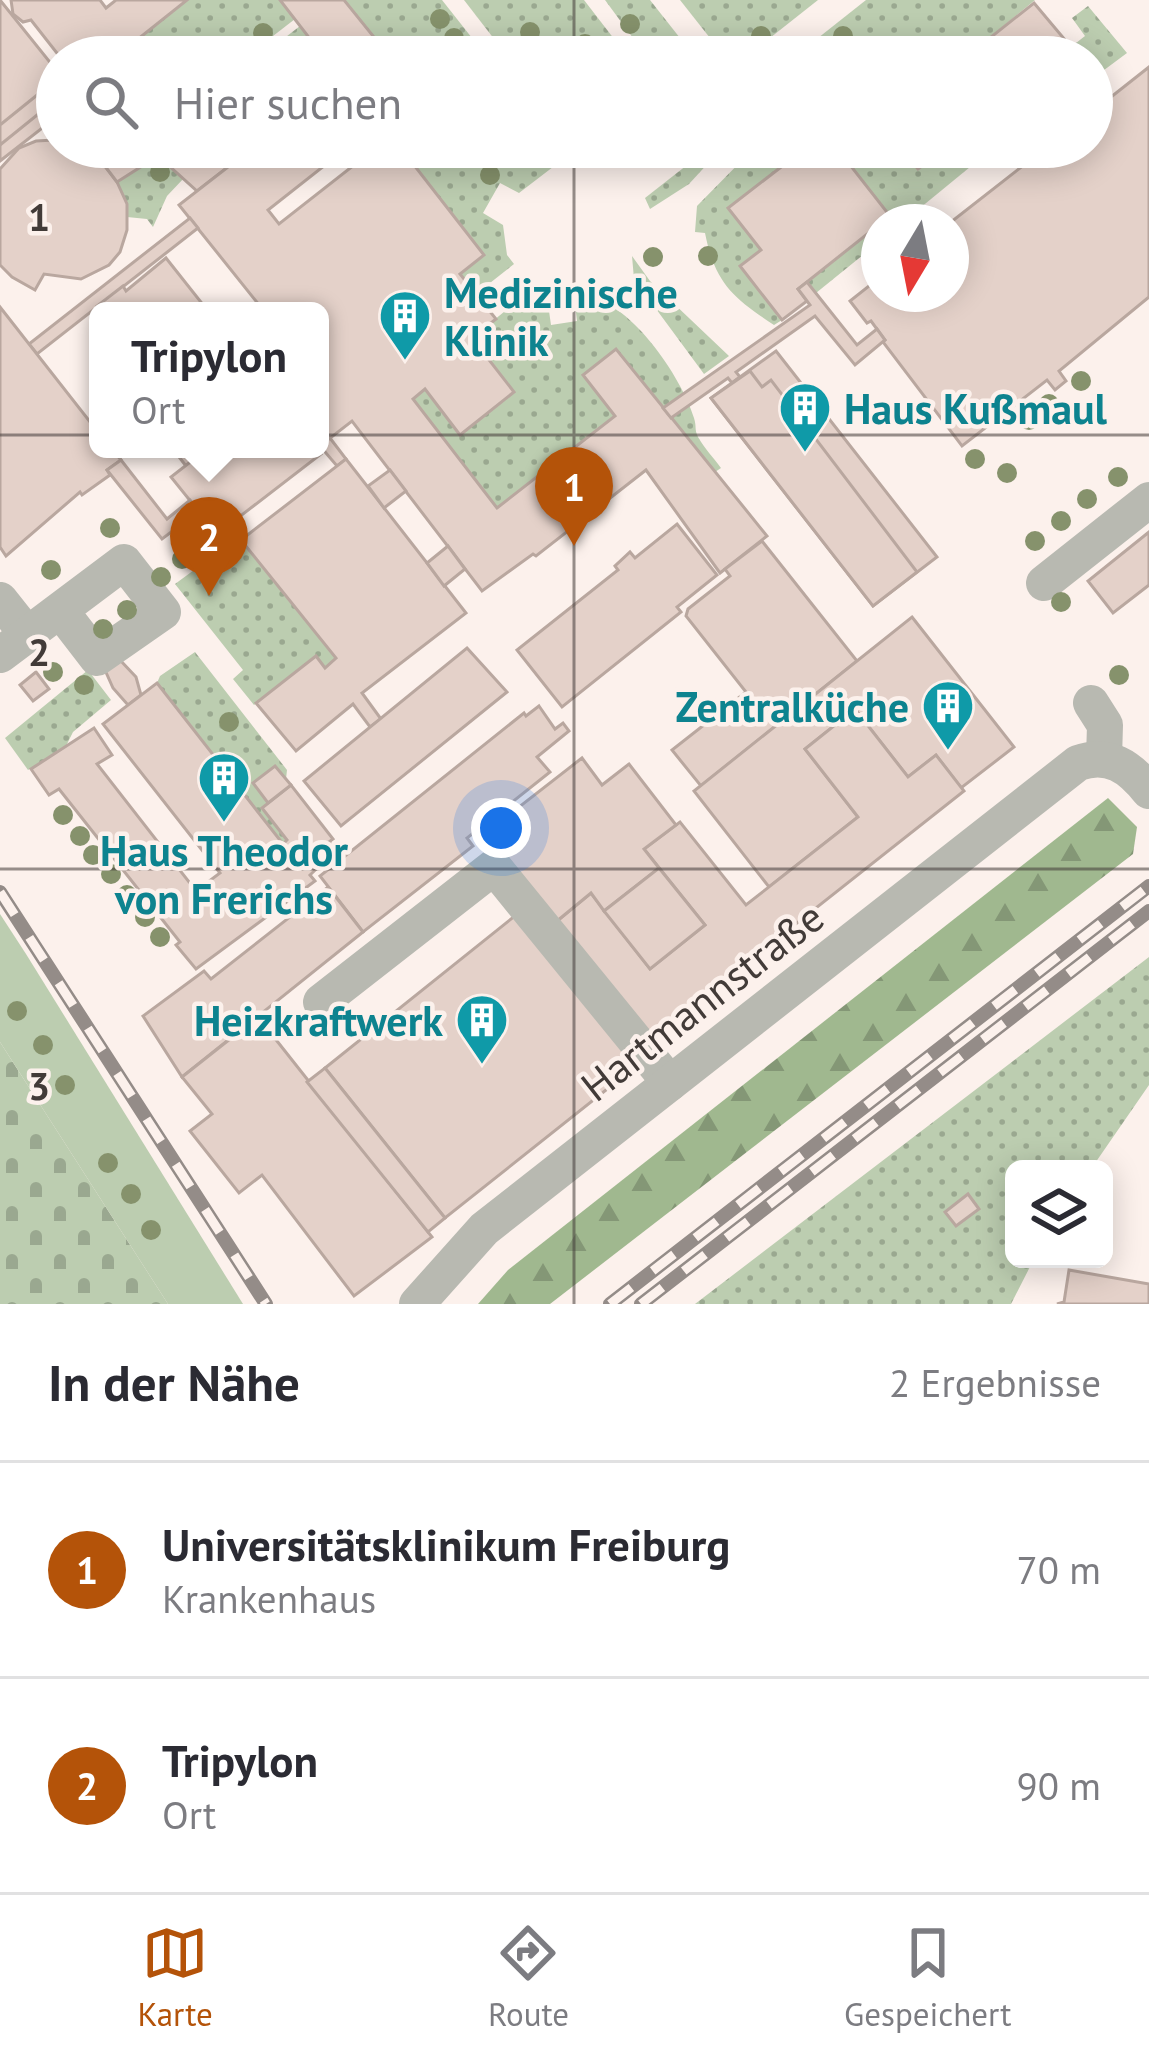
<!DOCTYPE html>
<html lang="de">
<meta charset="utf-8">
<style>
:root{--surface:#fff;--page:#f2f2f3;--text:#2b2b33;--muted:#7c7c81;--line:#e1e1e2;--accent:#b45309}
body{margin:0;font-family:"PT Sans",sans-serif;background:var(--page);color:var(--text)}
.controls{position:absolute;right:36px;bottom:36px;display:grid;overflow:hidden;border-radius:18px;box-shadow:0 6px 30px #0003}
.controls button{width:108px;height:108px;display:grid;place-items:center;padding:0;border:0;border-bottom:3px solid var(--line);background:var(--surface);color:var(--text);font:60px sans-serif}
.compass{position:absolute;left:861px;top:204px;width:108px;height:108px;border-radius:50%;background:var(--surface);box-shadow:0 6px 30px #0003;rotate:190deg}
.you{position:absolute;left:501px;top:828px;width:42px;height:42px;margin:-30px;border:9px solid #fff;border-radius:50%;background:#1a73e8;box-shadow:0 0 0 18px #1a73e833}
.badge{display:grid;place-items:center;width:78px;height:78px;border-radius:50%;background:var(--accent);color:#fff;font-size:39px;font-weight:700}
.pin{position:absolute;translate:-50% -99px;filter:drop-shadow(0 3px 6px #0008)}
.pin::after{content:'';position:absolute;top:63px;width:42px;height:36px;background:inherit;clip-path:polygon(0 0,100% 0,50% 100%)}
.popup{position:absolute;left:89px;top:302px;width:240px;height:156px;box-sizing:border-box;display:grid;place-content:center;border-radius:18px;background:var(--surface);filter:drop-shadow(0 3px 9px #0005);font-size:39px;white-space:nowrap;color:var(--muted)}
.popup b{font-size:45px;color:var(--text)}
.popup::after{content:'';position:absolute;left:50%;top:100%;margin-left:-24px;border:24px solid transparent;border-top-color:var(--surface)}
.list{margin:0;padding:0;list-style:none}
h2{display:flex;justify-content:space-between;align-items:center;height:156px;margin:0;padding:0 48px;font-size:51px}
h2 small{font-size:39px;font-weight:400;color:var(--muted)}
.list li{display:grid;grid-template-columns:78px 1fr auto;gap:36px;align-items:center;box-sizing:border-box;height:216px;padding:0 48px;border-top:3px solid var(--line)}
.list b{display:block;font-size:45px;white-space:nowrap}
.list p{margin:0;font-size:39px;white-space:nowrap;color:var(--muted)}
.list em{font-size:39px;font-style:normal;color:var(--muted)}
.icon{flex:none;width:66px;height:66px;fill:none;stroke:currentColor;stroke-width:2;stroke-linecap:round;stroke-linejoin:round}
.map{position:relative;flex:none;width:1149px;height:1304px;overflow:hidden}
.search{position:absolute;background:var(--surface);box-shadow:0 6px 30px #0003;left:36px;right:36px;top:36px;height:132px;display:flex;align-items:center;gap:30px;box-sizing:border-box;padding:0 42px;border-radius:66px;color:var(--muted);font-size:45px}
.sheet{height:588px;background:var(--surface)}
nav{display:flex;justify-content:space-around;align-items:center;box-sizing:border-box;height:168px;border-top:3px solid var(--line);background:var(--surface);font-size:33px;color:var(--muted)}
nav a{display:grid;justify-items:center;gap:6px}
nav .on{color:var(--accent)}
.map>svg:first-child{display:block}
.grass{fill:url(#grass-dots)}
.forest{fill:url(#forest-firs)}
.cemetery{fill:url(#cemetery-stones)}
.park{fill:#bccdb0}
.building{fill:#e4d1c9;stroke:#b9a79f;stroke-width:3}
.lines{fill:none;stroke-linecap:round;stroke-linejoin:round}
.minor{stroke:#b8b9b1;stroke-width:36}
.rail-casing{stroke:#948c88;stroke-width:14}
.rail{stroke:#fcf1ec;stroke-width:9;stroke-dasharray:27;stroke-linecap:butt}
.tree{fill:#86926c}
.grid{fill:none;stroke:#423b38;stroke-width:3;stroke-opacity:0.55}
.labels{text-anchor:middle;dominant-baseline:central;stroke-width:9;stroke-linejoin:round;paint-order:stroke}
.culture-label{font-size:42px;font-weight:bold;fill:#0d838f;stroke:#fcf1ec;text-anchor:start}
.street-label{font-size:42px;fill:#423b38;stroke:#fcf1ec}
.grid-label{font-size:39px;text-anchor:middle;font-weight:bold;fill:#423b38;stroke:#fcf1ec;stroke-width:9;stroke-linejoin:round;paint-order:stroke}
</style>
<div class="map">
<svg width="1149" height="1304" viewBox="0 0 1149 1304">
<defs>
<pattern id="grass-dots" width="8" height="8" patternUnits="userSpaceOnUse" patternTransform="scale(3)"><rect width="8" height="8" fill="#bccdb0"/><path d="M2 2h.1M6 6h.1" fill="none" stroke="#9aa890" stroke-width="1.8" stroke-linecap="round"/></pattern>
<pattern id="forest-firs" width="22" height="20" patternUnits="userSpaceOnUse" patternTransform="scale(3)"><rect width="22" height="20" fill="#a0b88f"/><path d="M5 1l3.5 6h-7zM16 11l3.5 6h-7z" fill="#849776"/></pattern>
<pattern id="cemetery-stones" width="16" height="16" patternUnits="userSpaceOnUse" patternTransform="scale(3)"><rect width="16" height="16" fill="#bccdb0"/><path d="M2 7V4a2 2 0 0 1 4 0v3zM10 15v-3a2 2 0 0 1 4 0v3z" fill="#9aa890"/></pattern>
</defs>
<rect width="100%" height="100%" fill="#fcf1ec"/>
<g class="grass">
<path d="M187,0H280L295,19L246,57H142L133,43Z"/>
<path d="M344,0H442L487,57H390Z"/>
<path d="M464,0H584L628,57H508Z"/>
<path d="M605,0H650L695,57H647Z"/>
<path d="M680,0H818L746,57H725Z"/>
<path d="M866,0H1035L966,57H794Z"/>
<path d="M1088,6L1127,53L1092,79V57H1058L1085,36L1072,18Z"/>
<path d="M300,26L324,57H260Z"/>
<path d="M431,147H554L557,155L562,152L566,157L519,193L500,183L483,213L503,225L507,255L514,264L476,294L460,274L484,254L411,162Z"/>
<path d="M710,147H723L689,184L650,209L645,198Z"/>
<path d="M755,147H807L729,208L761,250L740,267L782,320L774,325C733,298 715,283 705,233L695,232L697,206Z"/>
<path d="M836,147H899L918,169L947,147H953L960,156L972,147L981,158L903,222H882L890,215Z"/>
<path d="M158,156L184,178L167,196L153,227L147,219L127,217V204L117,182Z"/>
<path d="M879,225V242L816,293L807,282Z"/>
<path d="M632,256L650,281L729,356L704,374L634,279Z"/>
<path d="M531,290L547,297L551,325L577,321L574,297C623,288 682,377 694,418C697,428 694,428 698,437C704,448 714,458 721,468L715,472L616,350L583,376L615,416L497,508L413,399L425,389L459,434L513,392L472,338Z"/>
<path d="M239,537L336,658L325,668L315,657L254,705L233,679L243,670L175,584Z"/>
<path d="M195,652L287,770L286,779L275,766L253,783L268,803L262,808L287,840L283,844L157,683L160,676Z"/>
<path d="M88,670L111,700L73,732L66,746L28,770L5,738Z"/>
<path d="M1149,957V1085L1091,1169H1014V1259H1034L1011,1304H695Z"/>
</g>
<path class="forest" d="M1108,798L1137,827L1133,854L550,1304H478L508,1270Z"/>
<path class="cemetery" d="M0,1042L168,1304H0Z"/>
<path class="park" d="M0,914L26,954L243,1304H168L0,1042Z"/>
<g class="building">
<path d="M0,0L57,71V112L48,119L50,122L0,161Z"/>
<path d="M11,0H100L106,8L116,0H187L133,43L143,55L140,57H60L31,20L23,22L13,14Z"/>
<path d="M280,0H344L390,57H324Z"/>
<path d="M1034,3L1071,47L1058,57H966Z"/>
<path d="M1149,67V297L1059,371L1066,381L1055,390L1047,380L962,446L883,342L885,340L871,321L867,323L850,301L879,278V294H951V222L1047,147H1092V112Z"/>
<path d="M57,79V99L0,145V125Z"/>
<path d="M54,140L57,147H80L98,157L117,182L127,204V230L120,252L109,265L81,279L44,274L35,290L12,277L0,265V169L19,148L36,141Z"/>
<path d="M110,147H213L228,167L197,191L158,156L117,182L98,157Z"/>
<path d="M231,147H348L268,210L279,224L377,147H400L484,255L460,274L496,319L472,338L514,392L460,435L425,389L413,399L497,508L615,416L583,375L616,349L767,536L720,573L646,470L536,556L533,554L482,591L352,421L320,446V311H264L179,205L228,167L219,156Z"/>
<path d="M807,147H836L890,216L798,289L807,301L782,320L740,266L761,250L728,208Z"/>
<path d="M899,147H947L918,169Z"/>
<path d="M190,218L198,228L37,354L29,344Z"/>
<path d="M166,258L208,311H100L97,306L123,286L126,291Z"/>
<path d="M807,282L857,345L877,329L885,340L855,365L815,316L736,372L740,377L732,383L728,378L671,418L663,408L810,305L798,289Z"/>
<path d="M0,307L98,432V449H112L121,460L107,470L110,475L82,495L80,492L6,556L0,547Z"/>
<path d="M776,351L937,557L873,606L711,398Z"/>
<path d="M750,371L762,387L771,380L917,572L873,606L711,398Z"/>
<path d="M330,438L346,459L337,466L320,446Z"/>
<path d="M173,449H207L186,466Z"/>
<path d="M207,449H317L321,454L217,534L171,477Z"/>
<path d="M346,459L466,613L362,693L381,719L370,727L353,704L296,751L256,703L316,656L325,668L336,658L241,540Z"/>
<path d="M121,460L167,519L190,500L199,511L162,539L107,470Z"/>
<path d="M390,470L406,491L384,508L368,486Z"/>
<path d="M677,524L717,575L677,607L681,612L562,707L517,650L618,570L615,566L630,552L635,558Z"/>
<path d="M1149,532V585L1113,613L1088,581Z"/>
<path d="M762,541L857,661L701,786L672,750L746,692L686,616L688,609L730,576L725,569Z"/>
<path d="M448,546L465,569L444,586L427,563Z"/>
<path d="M912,617L1014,747L961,788L936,755L908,777L855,709L805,749L858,817L769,887L694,791Z"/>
<path d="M467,648L507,692L341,826L304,781Z"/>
<path d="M120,660L136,677L141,695L128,705L113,688L105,670Z"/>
<path d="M36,672L49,689L33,701L20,685Z"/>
<path d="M157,683L283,844L287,840L262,808L291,785L333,839L329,842L336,850L310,875L315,881L196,969L176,945L180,942L59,789L49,795L31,769L94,728L112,755L97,764L196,891L220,873L103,724Z"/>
<path d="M539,706L555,729L563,723L569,731L537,757L550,772L467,838L473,846L363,932L320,876L524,713L526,716Z"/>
<path d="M855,709L908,777L936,755L964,791L650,1039L557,921L591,893L650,969L705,925L644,849L680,822L746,905L858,817L805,749Z"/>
<path d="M582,758L602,785L629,764L676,825L644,849L659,868L604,911L591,893L557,921L487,832Z"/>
<path d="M275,766L291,785L268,803L253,783Z"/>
<path d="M659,868L705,925L650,969L604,911Z"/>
<path d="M328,887L363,932L182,1077L143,1016L204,971L211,979Z"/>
<path d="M516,915L640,1063L445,1218L325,1068Z"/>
<path d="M258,1017L432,1237L354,1296L262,1175L239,1193L190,1131L212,1114L182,1077Z"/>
<path d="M325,1068L445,1218L428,1232L307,1082Z"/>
<path d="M968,1194L979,1209L956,1226L945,1212Z"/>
<path d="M1069,1270L1149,1284V1304H1057L1064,1302Z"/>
</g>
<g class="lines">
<g class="minor">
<path d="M1044,583L1149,500"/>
<path d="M0,600L27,634"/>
<path d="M0,655L60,610L97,658L163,612L124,562L60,610"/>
<path d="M1091,703L1105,725L1104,758"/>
<path d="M321,1002L494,867L670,1083"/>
<path d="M417,1304L484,1229L1078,763C1109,752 1130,767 1149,791"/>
</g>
<g class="rail-casing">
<g id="rail">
<path d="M0,892L266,1304"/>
<path d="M610,1304L1149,886"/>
<path d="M641,1304L1149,911"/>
</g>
</g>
<use href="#rail" class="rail"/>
</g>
<g class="tree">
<circle cx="440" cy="19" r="10"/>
<circle cx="630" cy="24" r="10"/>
<circle cx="530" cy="32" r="10"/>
<circle cx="263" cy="33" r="10"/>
<circle cx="761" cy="36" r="10"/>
<circle cx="843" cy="36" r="10"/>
<circle cx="454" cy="38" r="10"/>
<circle cx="585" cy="44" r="10"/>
<circle cx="160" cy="172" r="10"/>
<circle cx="490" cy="175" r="10"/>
<circle cx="708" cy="256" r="10"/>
<circle cx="653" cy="257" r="10"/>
<circle cx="1081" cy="381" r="10"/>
<circle cx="1049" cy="404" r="10"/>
<circle cx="1029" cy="420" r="10"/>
<circle cx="975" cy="459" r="10"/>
<circle cx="1007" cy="473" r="10"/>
<circle cx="1118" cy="477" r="10"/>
<circle cx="1087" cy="499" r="10"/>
<circle cx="1061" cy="521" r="10"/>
<circle cx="110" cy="528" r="10"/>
<circle cx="1035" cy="541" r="10"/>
<circle cx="204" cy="542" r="10"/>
<circle cx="182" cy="559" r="10"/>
<circle cx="51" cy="570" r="10"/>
<circle cx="161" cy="577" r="10"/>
<circle cx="1061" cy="602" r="10"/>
<circle cx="127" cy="610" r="10"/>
<circle cx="103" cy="629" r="10"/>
<circle cx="53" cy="672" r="10"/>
<circle cx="1119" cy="675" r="10"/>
<circle cx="84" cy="685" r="10"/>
<circle cx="229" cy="722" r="10"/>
<circle cx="63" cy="815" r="10"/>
<circle cx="80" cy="836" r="10"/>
<circle cx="93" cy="855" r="10"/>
<circle cx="111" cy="874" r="10"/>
<circle cx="127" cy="895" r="10"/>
<circle cx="145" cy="917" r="10"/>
<circle cx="160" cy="937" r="10"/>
<circle cx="17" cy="1011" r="10"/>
<circle cx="43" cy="1045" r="10"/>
<circle cx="65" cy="1085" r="10"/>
<circle cx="108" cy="1163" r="10"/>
<circle cx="131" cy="1194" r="10"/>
<circle cx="151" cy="1230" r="10"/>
</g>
<path class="grid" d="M574,0V57M574,147V1304M0,435H1149M0,869H1149"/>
<defs>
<g id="building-pin" transform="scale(2.7)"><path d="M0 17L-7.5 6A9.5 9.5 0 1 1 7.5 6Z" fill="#0f9aa8" stroke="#fcf1ec"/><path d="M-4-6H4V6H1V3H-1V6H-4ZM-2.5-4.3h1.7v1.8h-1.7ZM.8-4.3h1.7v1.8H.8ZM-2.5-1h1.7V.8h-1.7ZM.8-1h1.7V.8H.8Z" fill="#fff"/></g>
</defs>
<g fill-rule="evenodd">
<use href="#building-pin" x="405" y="316"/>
<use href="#building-pin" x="805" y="408"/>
<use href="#building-pin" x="948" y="706"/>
<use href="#building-pin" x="224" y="778"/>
<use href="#building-pin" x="482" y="1020"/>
</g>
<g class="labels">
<g class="culture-label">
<text x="444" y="292">Medizinische<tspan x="444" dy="48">Klinik</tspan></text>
<text x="844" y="408">Haus Kußmaul</text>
<text x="909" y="706" text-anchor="end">Zentralküche</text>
<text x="224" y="850" text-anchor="middle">Haus Theodor<tspan x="224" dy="48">von Frerichs</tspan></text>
<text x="443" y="1020" text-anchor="end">Heizkraftwerk</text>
</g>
<g class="street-label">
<text transform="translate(702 1001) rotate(-38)">Hartmannstraße</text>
</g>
</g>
<g class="grid-label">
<text x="39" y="231">1</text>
<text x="39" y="666">2</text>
<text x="39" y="1100">3</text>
</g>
</svg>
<div class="controls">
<button><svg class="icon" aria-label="layers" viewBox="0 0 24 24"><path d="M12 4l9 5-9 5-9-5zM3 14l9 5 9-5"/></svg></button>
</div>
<svg class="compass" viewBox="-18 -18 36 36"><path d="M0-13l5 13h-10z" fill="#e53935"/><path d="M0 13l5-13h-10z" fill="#7c7c81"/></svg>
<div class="you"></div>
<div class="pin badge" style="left:574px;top:546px">1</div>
<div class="pin badge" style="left:209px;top:596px">2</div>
<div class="popup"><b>Tripylon</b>Ort</div>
<div class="search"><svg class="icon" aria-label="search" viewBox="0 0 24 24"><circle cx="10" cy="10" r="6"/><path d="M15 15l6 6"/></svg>Hier suchen</div>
</div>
<section class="sheet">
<h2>In der Nähe<small>2 Ergebnisse</small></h2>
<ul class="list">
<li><span class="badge">1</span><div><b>Universitätsklinikum Freiburg</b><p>Krankenhaus</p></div><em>70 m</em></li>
<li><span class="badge">2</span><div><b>Tripylon</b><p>Ort</p></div><em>90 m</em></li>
</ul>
</section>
<nav>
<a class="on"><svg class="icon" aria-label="map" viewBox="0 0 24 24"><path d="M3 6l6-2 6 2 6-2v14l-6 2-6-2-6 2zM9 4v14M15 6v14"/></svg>Karte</a>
<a><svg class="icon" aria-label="directions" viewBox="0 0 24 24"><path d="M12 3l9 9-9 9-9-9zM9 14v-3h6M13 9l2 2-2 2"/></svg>Route</a>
<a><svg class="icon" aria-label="saved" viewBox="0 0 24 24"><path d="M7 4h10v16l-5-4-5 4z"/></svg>Gespeichert</a>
</nav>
